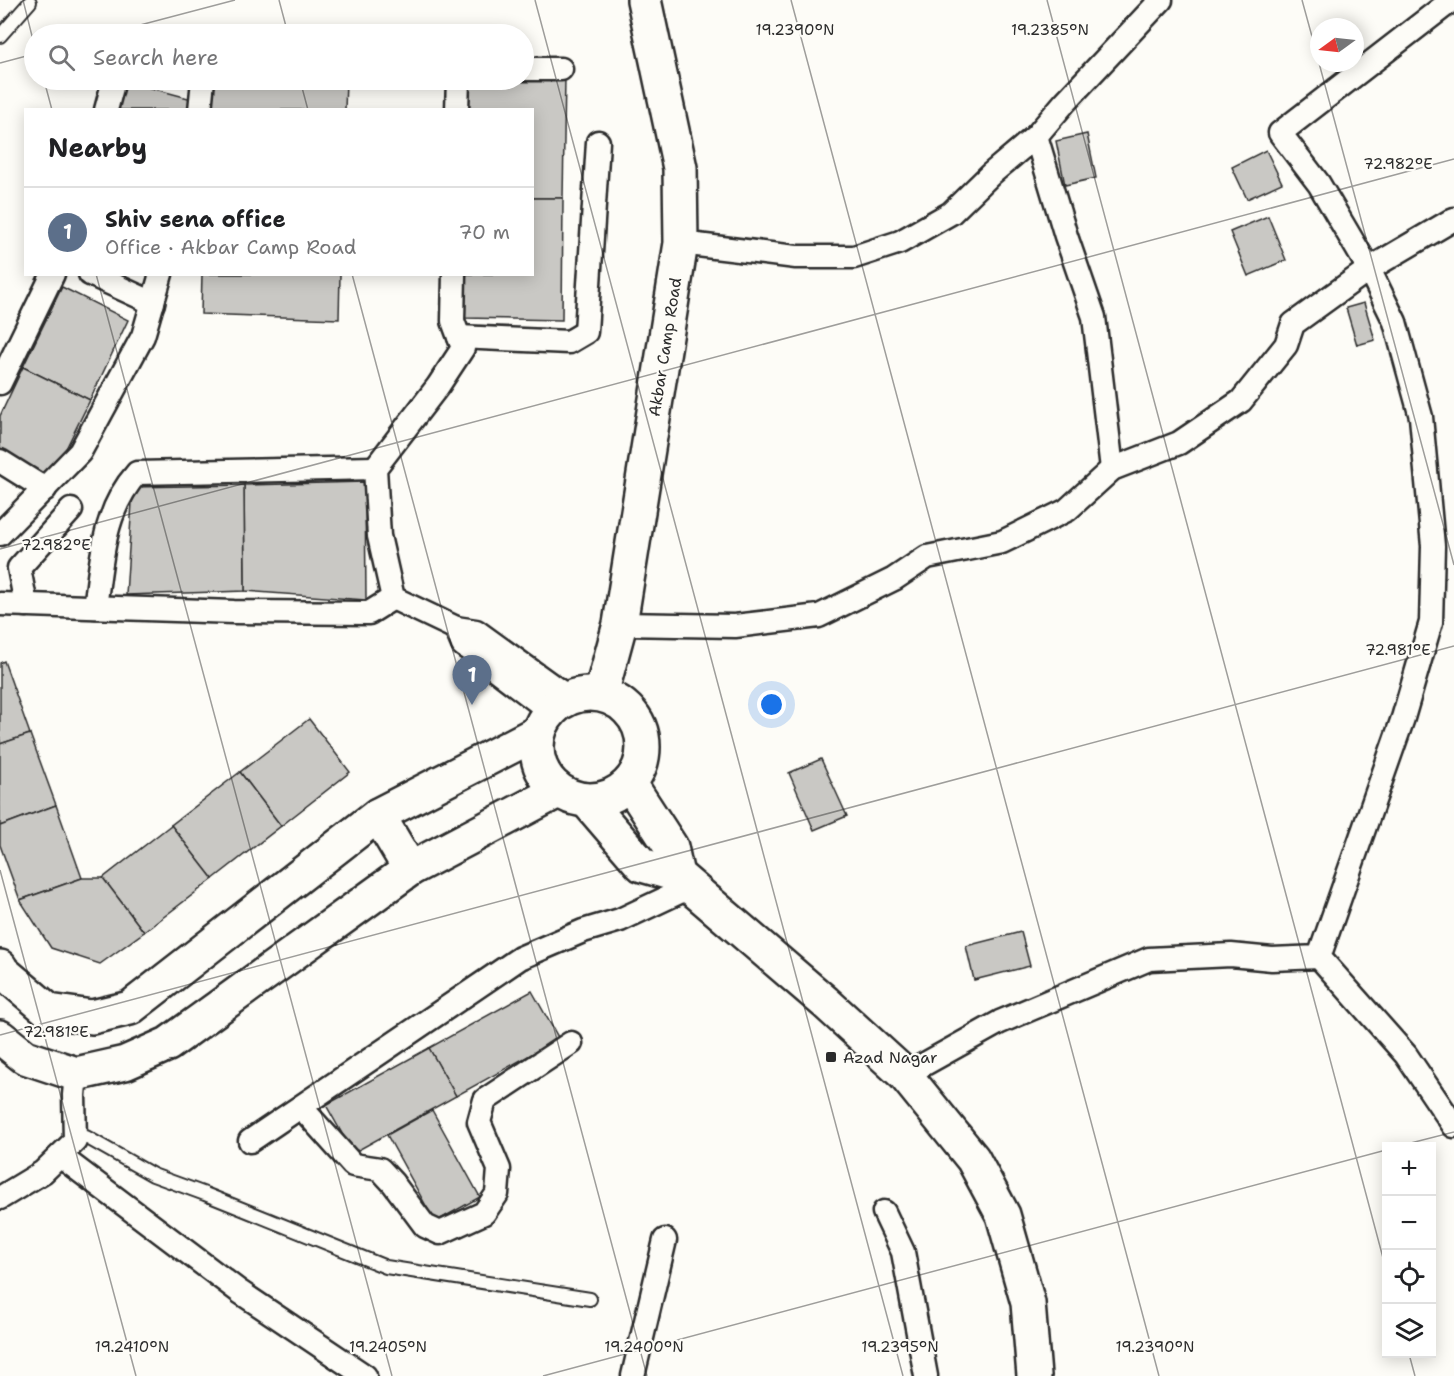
<!DOCTYPE html>
<meta charset="utf-8">
<style>
:root{--surface:#fff;--page:#f6f6f6;--text:#202124;--muted:#757577;--line:#e0e0e0;--accent:#2b2b2b}
body{margin:0;font-family:"Shantell Sans",sans-serif;background:var(--page);color:var(--text)}
.controls{position:absolute;right:18px;bottom:18px;display:grid;overflow:hidden;border-radius:0px;box-shadow:0 3px 15px #0003}
.controls button{width:54px;height:54px;display:grid;place-items:center;padding:0;border:0;border-bottom:2px solid var(--line);background:var(--surface);color:var(--text);font:30px sans-serif}
.compass{position:absolute;left:1310px;top:18px;width:54px;height:54px;border-radius:50%;background:var(--surface);box-shadow:0 3px 15px #0003;rotate:255deg}
.you{position:absolute;left:772px;top:705px;width:21px;height:21px;margin:-15px;border:4px solid #fff;border-radius:50%;background:#1a73e8;box-shadow:0 0 0 9px #1a73e833}
.badge{display:grid;place-items:center;width:39px;height:39px;border-radius:50%;background:var(--accent);color:#fff;font-size:20px;font-weight:700}
.pin{position:absolute;translate:-50% -50px;filter:drop-shadow(0 2px 3px #0008)}
.pin::after{content:'';position:absolute;top:32px;width:21px;height:18px;background:inherit;clip-path:polygon(0 0,100% 0,50% 100%)}
.list{margin:0;padding:0;list-style:none}
h2{display:flex;justify-content:space-between;align-items:center;height:78px;margin:0;padding:0 24px;font-size:26px}
h2 small{font-size:20px;font-weight:400;color:var(--muted)}
.list li{display:grid;grid-template-columns:39px 1fr auto;gap:18px;align-items:center;box-sizing:border-box;height:90px;padding:0 24px;border-top:2px solid var(--line)}
.list b{display:block;font-size:22px;white-space:nowrap}
.list p{margin:0;font-size:20px;white-space:nowrap;color:var(--muted)}
.list em{font-size:20px;font-style:normal;color:var(--muted)}
.icon{flex:none;width:33px;height:33px;fill:none;stroke:currentColor;stroke-width:2;stroke-linecap:round;stroke-linejoin:round}
.map{position:relative;flex:none;width:1454px;height:1376px;overflow:hidden}
.search{position:absolute;background:var(--surface);box-shadow:0 3px 15px #0003;left:24px;top:24px;width:510px;height:66px;display:flex;align-items:center;gap:15px;box-sizing:border-box;padding:0 21px;border-radius:33px;color:var(--muted);font-size:22px}
.panel{position:absolute;background:var(--surface);box-shadow:0 3px 15px #0003;left:24px;top:108px;width:510px;height:168px;border-radius:0px}
.map>svg:first-child{display:block}
.building{fill:#c9c8c4;stroke:#2b2b2b;stroke-width:1.5}
.lines{fill:none;stroke-linecap:round;stroke-linejoin:round}
.lane-casing{stroke:#2b2b2b;stroke-width:16}
.street-casing{stroke:#2b2b2b;stroke-width:27}
.secondary-casing{stroke:#2b2b2b;stroke-width:38}
.lane{stroke:#fdfcf7;stroke-width:12}
.street{stroke:#fdfcf7;stroke-width:22}
.secondary{stroke:#fdfcf7;stroke-width:33}
.ticks{fill:none;stroke:#2b2b2b;stroke-width:1.5;stroke-opacity:0.45}
.poi-dot{fill:#2b2b2b;stroke:#fdfcf7;stroke-width:2}
.labels{text-anchor:middle;dominant-baseline:central;stroke-width:4.5;stroke-linejoin:round;paint-order:stroke}
.street-label{font-size:16px;fill:#2b2b2b;stroke:#fdfcf7}
.poi-label{font-size:16px;fill:#2b2b2b;stroke:#fdfcf7;text-anchor:start}
.ticks-label{font-size:15px;text-anchor:middle;fill:#2b2b2b;stroke:#fdfcf7;stroke-width:4.5;stroke-linejoin:round;paint-order:stroke}
</style>
<div class="map">
<svg width="1454" height="1376" viewBox="0 0 1454 1376">
<rect width="100%" height="100%" fill="#fdfcf7"/>
<filter id="ink" filterUnits="userSpaceOnUse"><feTurbulence type="fractalNoise" baseFrequency=".0167" numOctaves="2"/><feDisplacementMap in="SourceGraphic" scale="12" xChannelSelector="R" yChannelSelector="G"/><feConvolveMatrix kernelMatrix="1 2 1 2 8 2 1 2 1" color-interpolation-filters="sRGB"/></filter>
<g filter="url(#ink)">
<g class="building">
<path d="M565,77L563,198H532V110H467V80H524Z"/>
<path d="M121,80L192,99L190,110H113Z"/>
<path d="M209,80H346L345,110H208Z"/>
<path d="M1087,134L1096,178L1065,185L1056,141Z"/>
<path d="M1266,150L1282,183L1247,199L1232,167Z"/>
<path d="M532,198H563L562,320L465,318V274H532Z"/>
<path d="M1268,216L1286,260L1248,276L1230,232Z"/>
<path d="M202,274H340L339,319L201,314Z"/>
<path d="M62,287L128,320L90,400L23,367Z"/>
<path d="M1364,303L1375,340L1357,345L1346,308Z"/>
<path d="M23,367L90,400L51,479L0,454V416Z"/>
<path d="M365,482L366,600L245,591L244,485Z"/>
<path d="M244,485L245,591L126,595L133,487Z"/>
<path d="M4,661L30,734L0,744V663Z"/>
<path d="M309,719L350,772L281,826L240,772Z"/>
<path d="M30,734L56,805L0,826V744Z"/>
<path d="M821,759L847,816L814,830L789,773Z"/>
<path d="M240,772L281,826L213,879L171,825Z"/>
<path d="M56,805L82,878L20,900L0,845V826Z"/>
<path d="M171,825L213,879L144,932L103,878Z"/>
<path d="M82,878H103L144,932L100,964L51,948L20,900Z"/>
<path d="M1021,932L1030,966L974,980L966,946Z"/>
<path d="M532,991L559,1039L456,1096L429,1048Z"/>
<path d="M429,1048L456,1096L353,1153L326,1105Z"/>
<path d="M432,1110L480,1197L435,1222L387,1135Z"/>
</g>
<g class="lines">
<g class="lane-casing">
<g id="lane">
<path d="M0,36L30,2"/>
<path d="M75,1141L86,1137L153,1175L205,1194L386,1267L590,1299"/>
</g>
</g>
<g class="street-casing">
<g id="street">
<path d="M524,69H561"/>
<path d="M106,110L114,80"/>
<path d="M200,110L203,80"/>
<path d="M457,110L458,80"/>
<path d="M1036,136L1066,236L1094,317L1112,469"/>
<path d="M681,243L796,257H854L900,242L951,213L991,174L1036,136L1065,102L1161,0"/>
<path d="M90,274L153,303"/>
<path d="M454,274L453,321L463,348L438,386L375,468L379,536L393,598L456,628L476,631L569,698"/>
<path d="M459,337L569,342L586,332L598,142"/>
<path d="M0,383L53,274"/>
<path d="M0,461L45,489"/>
<path d="M0,534L80,452L143,336L161,274"/>
<path d="M0,604L234,612L369,613L393,598"/>
<path d="M26,605L19,568L71,510"/>
<path d="M95,607C102,559 103,511 137,473L375,468"/>
<path d="M620,624L735,626L819,616L894,579L927,557L1002,542L1067,510L1112,469L1179,443L1241,401L1286,345L1293,324L1369,269L1454,219"/>
<path d="M456,628L463,645L550,711"/>
<path d="M1319,957L1406,1055L1454,1126"/>
<path d="M905,1075L1000,1022L1149,959L1231,955L1272,959L1319,957L1403,718L1431,622L1433,546L1421,417L1395,322L1369,269L1319,184L1280,133L1452,0"/>
<path d="M301,1107L353,1165L380,1169L393,1183L425,1226L440,1233L484,1213L497,1194L499,1169L479,1122L485,1100L571,1043"/>
<path d="M250,1141L520,958L583,931L620,920L690,887"/>
<path d="M60,1156L240,1292L365,1376"/>
<path d="M0,1198L43,1172L75,1141L74,1095L76,1074"/>
<path d="M884,1212L903,1252L926,1376"/>
<path d="M633,1376L665,1240"/>
</g>
</g>
<g class="secondary-casing">
<g id="secondary">
<circle cx="590" cy="747" r="53"/>
<path d="M601,694L620,624L681,243L680,168L644,0"/>
<path d="M630,784L671,847L677,875"/>
<path d="M587,801L642,865L677,875L825,1002L905,1075L973,1159L1003,1215L1028,1303L1034,1376"/>
<path d="M378,815L410,869"/>
<path d="M0,967L2,971L49,1011L92,1017L130,1008L378,815L537,733"/>
<path d="M0,1037L25,1057L76,1074L125,1063L168,1044L410,869L558,791"/>
</g>
</g>
<use href="#lane" class="lane"/>
<use href="#street" class="street"/>
<use href="#secondary" class="secondary"/>
</g>
</g>
<path class="ticks" d="M23,0L34,44M279,0L288,34M535,0L903,1376M791,0L1159,1376M1047,0L1386,1269M1302,0L1319,62M106,34L235,0M0,63L34,54M1319,63L1454,565M44,80L52,110M300,80L308,110M96,274L392,1376M352,274L647,1376M0,549L1454,159M0,870L136,1376M0,1035L1454,646M1399,1146L1454,1132M1409,1354L1415,1376M543,1376L1386,1150"/>
<rect class="poi-dot" x="825" y="1051" width="12" height="12" rx="3"/>
<g class="labels">
<g class="street-label">
<text transform="translate(665 347) rotate(-81)">Akbar Camp Road</text>
</g>
<g class="poi-label">
<text x="843" y="1057">Azad Nagar</text>
</g>
</g>
<g class="ticks-label">
<text x="795" y="35">19.2390°N</text>
<text x="1050" y="35">19.2385°N</text>
<text x="1398" y="169">72.982°E</text>
<text x="56" y="550">72.982°E</text>
<text x="1398" y="655">72.981°E</text>
<text x="56" y="1037">72.981°E</text>
<text x="132" y="1352">19.2410°N</text>
<text x="388" y="1352">19.2405°N</text>
<text x="644" y="1352">19.2400°N</text>
<text x="900" y="1352">19.2395°N</text>
<text x="1155" y="1352">19.2390°N</text>
</g>
</svg>
<div class="controls">
<button>+</button>
<button>−</button>
<button><svg class="icon" aria-label="locate" viewBox="0 0 24 24"><circle cx="12" cy="12" r="6"/><path d="M12 2v4M12 18v4M2 12h4M18 12h4"/></svg></button>
<button><svg class="icon" aria-label="layers" viewBox="0 0 24 24"><path d="M12 4l9 5-9 5-9-5zM3 14l9 5 9-5"/></svg></button>
</div>
<svg class="compass" viewBox="-18 -18 36 36"><path d="M0-13l5 13h-10z" fill="#e53935"/><path d="M0 13l5-13h-10z" fill="#757577"/></svg>
<div class="you"></div>
<div class="pin badge" style="left:472px;top:705px;background:#5c6f8a">1</div>
<div class="search"><svg class="icon" aria-label="search" viewBox="0 0 24 24"><circle cx="10" cy="10" r="6"/><path d="M15 15l6 6"/></svg>Search here</div>
<section class="panel">
<h2>Nearby<small></small></h2>
<ul class="list">
<li><span class="badge" style="background:#5c6f8a">1</span><div><b>Shiv sena office</b><p>Office · Akbar Camp Road</p></div><em>70 m</em></li>
</ul>
</section>
</div>
